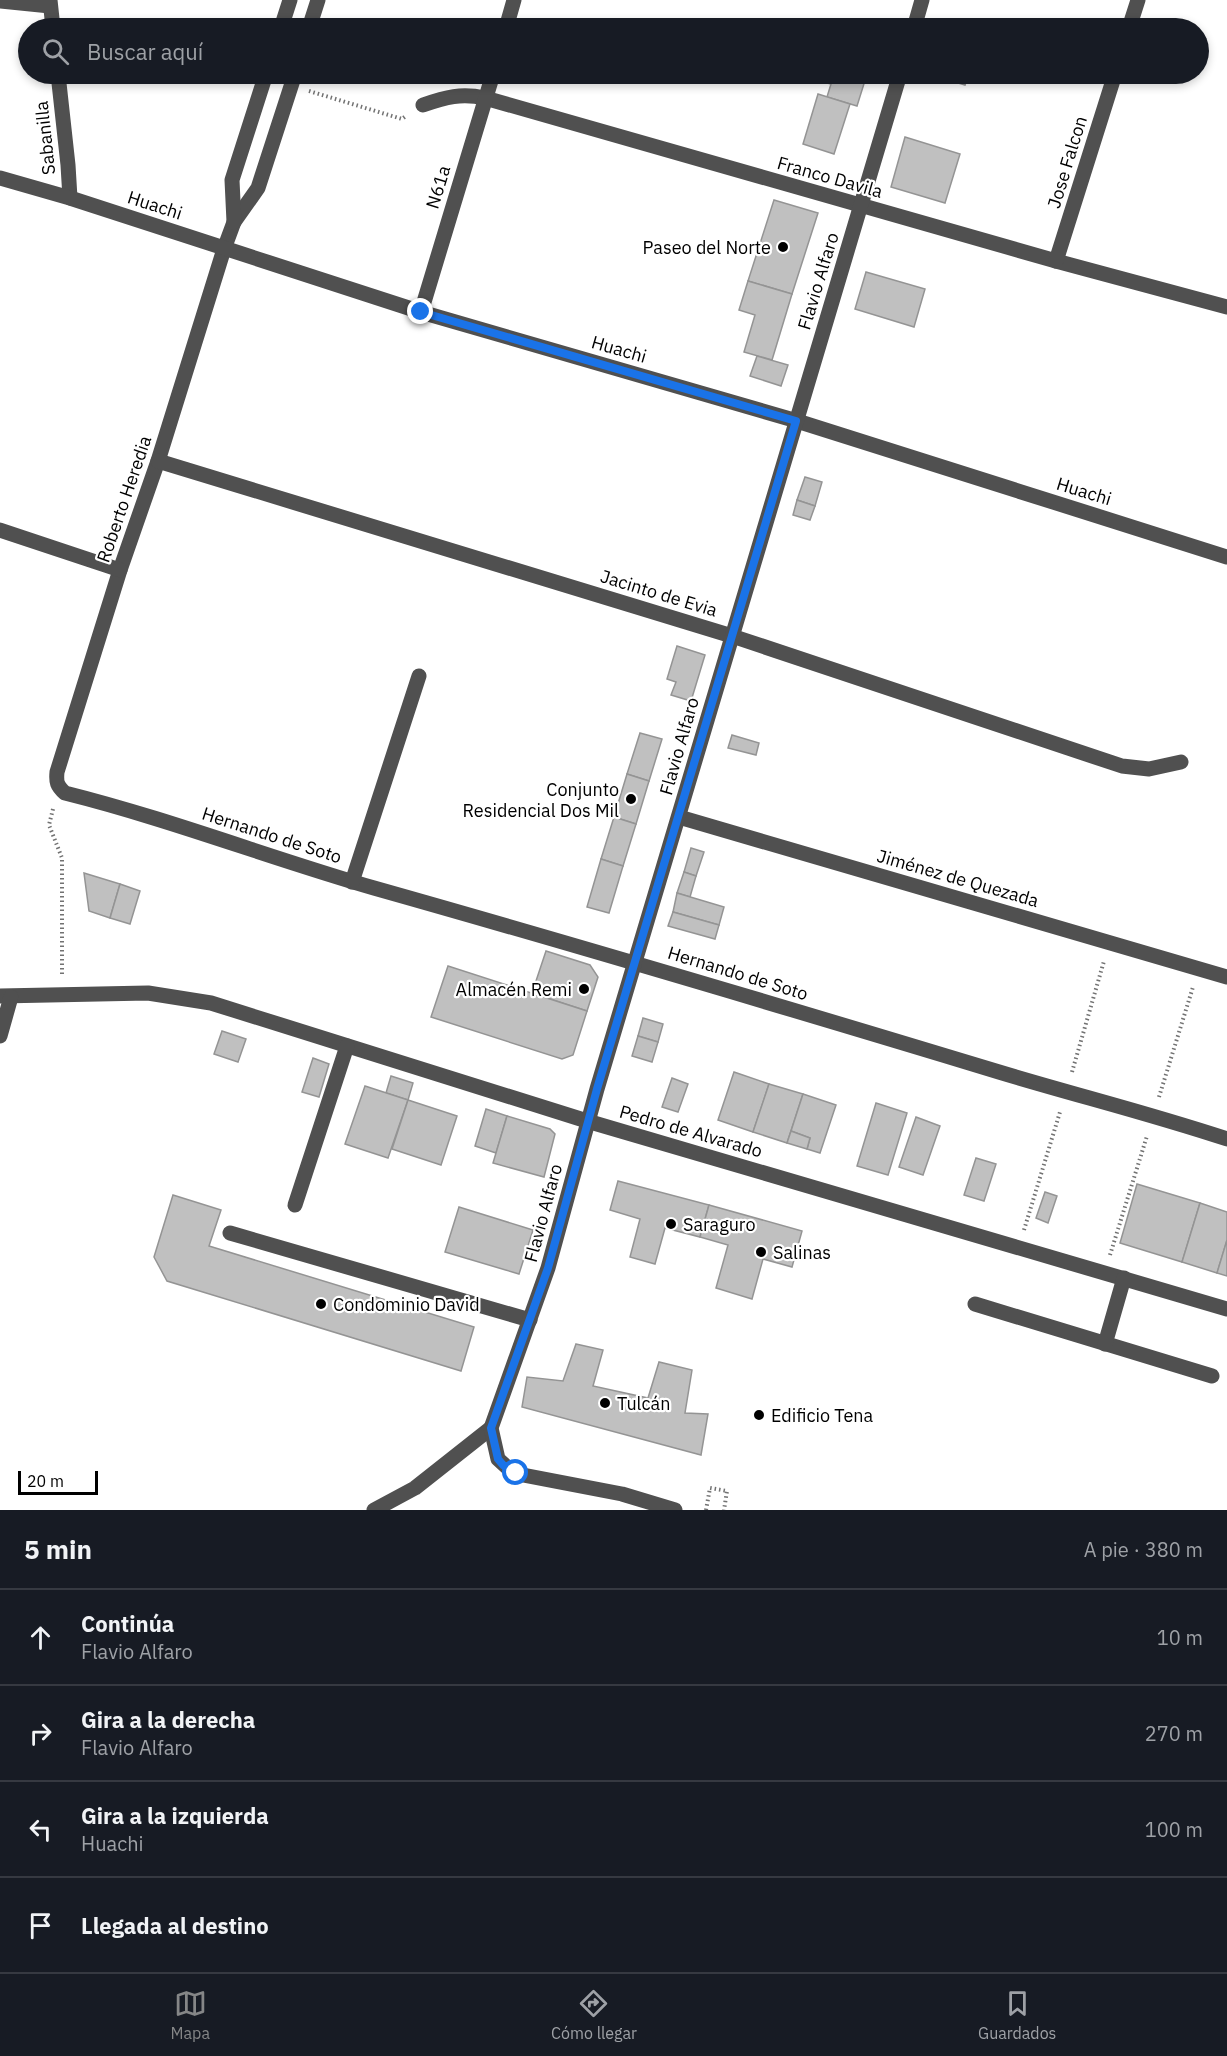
<!DOCTYPE html>
<html lang="es">
<meta charset="utf-8">
<style>
:root{--surface:#171b24;--page:#242831;--text:#f1f3f6;--muted:#9ea1a6;--line:#363941;--accent:#858687}
body{margin:0;font-family:"IBM Plex Sans",sans-serif;background:var(--page);color:var(--text)}
.scale{position:absolute;left:18px;bottom:15px;width:80px;box-sizing:border-box;padding-left:6px;border:3px solid #000;border-top:0;font-size:16px;line-height:21px;white-space:nowrap;color:#000;-webkit-text-stroke:4px #fff;paint-order:stroke}
.stop{position:absolute;width:18px;height:18px;margin:-14px;border:4px solid #1a73e8;border-radius:50%;background:#fff}
.stop.end{background:#1a73e8;border-color:#fff;box-shadow:0 2px 6px #0008}
.list{margin:0;padding:0;list-style:none}
h2{display:flex;justify-content:space-between;align-items:center;height:78px;margin:0;padding:0 24px;font-size:26px}
h2 small{font-size:20px;font-weight:400;color:var(--muted)}
.list li{display:grid;grid-template-columns:39px 1fr auto;gap:18px;align-items:center;box-sizing:border-box;height:96px;padding:0 24px;border-top:2px solid var(--line)}
.list b{display:block;font-size:22px;white-space:nowrap}
.list p{margin:0;font-size:20px;white-space:nowrap;color:var(--muted)}
.list em{font-size:20px;font-style:normal;color:var(--muted)}
.icon{flex:none;width:33px;height:33px;fill:none;stroke:currentColor;stroke-width:2;stroke-linecap:round;stroke-linejoin:round}
.map{position:relative;flex:none;width:1227px;height:1510px;overflow:hidden}
.search{position:absolute;background:var(--surface);box-shadow:0 3px 9px #0003;left:18px;right:18px;top:18px;height:66px;display:flex;align-items:center;gap:15px;box-sizing:border-box;padding:0 21px;border-radius:33px;color:var(--muted);font-size:22px}
.sheet{height:462px;background:var(--surface)}
nav{display:flex;justify-content:space-around;align-items:center;box-sizing:border-box;height:84px;border-top:2px solid var(--line);background:var(--surface);font-size:16px;color:var(--muted)}
nav a{display:grid;justify-items:center;gap:3px}
nav .on{color:var(--accent)}
.map>svg:first-child{display:block}
.building{fill:#c0c0c0;stroke:#949494;stroke-width:1.5}
.lines{fill:none;stroke-linecap:round;stroke-linejoin:round}
.path{stroke:#727272;stroke-width:4;stroke-dasharray:1.5 3;stroke-linecap:butt}
.minor{stroke:#505050;stroke-width:15}
.route{stroke:#1a73e8;stroke-width:8}
.poi-dot{fill:#000;stroke:#fff;stroke-width:2}
.labels{text-anchor:middle;dominant-baseline:central;stroke-width:4.5;stroke-linejoin:round;paint-order:stroke}
.street-label{font-size:18px;fill:#000;stroke:#fff}
.poi-label{font-size:18px;fill:#000;stroke:#fff;text-anchor:start}
</style>
<div class="map">
<svg width="1227" height="1510" viewBox="0 0 1227 1510">
<rect width="100%" height="100%" fill="#fff"/>
<g class="building">
<path d="M810,74H867L857,106L827,97L831,84L809,78Z"/>
<path d="M929,74H969L965,85Z"/>
<path d="M818,94L850,104L834,154L803,144Z"/>
<path d="M905,137L960,154L945,203L891,187Z"/>
<path d="M774,200L818,213L792,294L748,281Z"/>
<path d="M866,272L925,289L914,327L855,309Z"/>
<path d="M748,281L792,294L772,360L744,352L755,315L739,310Z"/>
<path d="M757,356L788,365L781,386L750,376Z"/>
<path d="M805,477L822,482L815,506L797,500Z"/>
<path d="M797,500L815,506L810,520L793,515Z"/>
<path d="M677,646L705,655L691,701L671,695L676,682L667,679Z"/>
<path d="M640,733L662,739L649,781L627,774Z"/>
<path d="M732,735L759,743L756,755L728,748Z"/>
<path d="M627,774L649,781L636,824L614,817Z"/>
<path d="M614,817L636,824L623,866L601,859Z"/>
<path d="M691,848L704,852L696,876L684,872Z"/>
<path d="M601,859L623,866L609,913L587,907Z"/>
<path d="M684,872L696,876L690,897L677,893Z"/>
<path d="M84,873L120,884L110,918L89,911Z"/>
<path d="M120,884L140,891L130,924L110,918Z"/>
<path d="M677,893L724,907L719,925L673,912Z"/>
<path d="M673,912L719,925L715,939L668,926Z"/>
<path d="M546,951L590,965L598,977L587,1011L532,993Z"/>
<path d="M448,966L587,1011L573,1055L562,1059L431,1017Z"/>
<path d="M643,1018L663,1024L658,1042L638,1036Z"/>
<path d="M222,1031L246,1039L238,1062L214,1054Z"/>
<path d="M638,1036L658,1042L652,1062L632,1056Z"/>
<path d="M313,1058L329,1064L319,1097L302,1092Z"/>
<path d="M734,1072L769,1084L753,1132L718,1120Z"/>
<path d="M391,1076L413,1083L408,1100L386,1093Z"/>
<path d="M672,1078L688,1084L678,1112L662,1107Z"/>
<path d="M769,1084L803,1094L787,1143L753,1132Z"/>
<path d="M365,1086L408,1100L388,1158L345,1144Z"/>
<path d="M803,1094L836,1105L820,1153L807,1149L810,1138L791,1131Z"/>
<path d="M408,1100L457,1116L441,1165L392,1149Z"/>
<path d="M876,1103L907,1113L888,1175L857,1166Z"/>
<path d="M486,1109L507,1116L496,1153L475,1146Z"/>
<path d="M507,1116L550,1129L555,1134L544,1177L493,1163Z"/>
<path d="M916,1117L940,1126L923,1175L899,1167Z"/>
<path d="M791,1131L810,1138L807,1149L787,1143Z"/>
<path d="M976,1158L996,1164L984,1201L964,1195Z"/>
<path d="M618,1181L709,1205L700,1237L665,1228L655,1264L630,1257L640,1219L610,1210Z"/>
<path d="M1137,1184L1200,1203L1182,1262L1120,1243Z"/>
<path d="M1045,1192L1057,1196L1048,1223L1036,1218Z"/>
<path d="M173,1195L221,1210L209,1246L474,1327L461,1371L167,1281L154,1257Z"/>
<path d="M1200,1203L1227,1212V1240L1217,1273L1182,1262Z"/>
<path d="M709,1205L802,1231L792,1267L763,1259L752,1299L716,1288L728,1245L700,1237Z"/>
<path d="M459,1207L533,1230L519,1274L445,1252Z"/>
<path d="M1227,1240V1276L1217,1273Z"/>
<path d="M576,1344L603,1350L593,1386L648,1398L659,1362L692,1370L685,1413L708,1414L701,1455L522,1407L527,1377L563,1381Z"/>
</g>
<g class="lines">
<g class="path">
<path d="M309,91L402,119L407,115"/>
<path d="M53,809L49,825L62,858V976"/>
<path d="M1072,1072L1104,961"/>
<path d="M1159,1097L1193,987"/>
<path d="M1024,1230L1060,1112"/>
<path d="M1110,1255L1147,1136"/>
<path d="M706,1510L710,1488L727,1491L724,1510"/>
</g>
<g class="minor">
<path d="M50,0L53,28"/>
<path d="M0,1L50,6"/>
<path d="M281,28L290,0"/>
<path d="M309,28L318,0"/>
<path d="M506,28L514,0"/>
<path d="M914,28L922,0"/>
<path d="M1129,28L1138,0"/>
<path d="M58,74L68,165L70,198"/>
<path d="M295,74L258,188L234,222L224,249L158,461L120,570L57,772C56,782 57,786 65,793C169,819 270,858 374,888C583,947 791,1009 999,1072C1075,1095 1152,1114 1227,1139"/>
<path d="M423,105C446,97 461,93 485,98L1056,261L1227,307"/>
<path d="M0,178L70,198L421,312L797,421L1227,557"/>
<path d="M234,222L232,180L266,74"/>
<path d="M1056,261L1115,74"/>
<path d="M421,312L493,74"/>
<path d="M158,461L732,636L1122,766L1149,769L1181,762"/>
<path d="M0,530L120,570"/>
<path d="M679,817L1227,977"/>
<path d="M352,882L419,676"/>
<path d="M0,996L148,993L211,1003L587,1121L1227,1309"/>
<path d="M0,1036L11,997"/>
<path d="M295,1205L347,1046"/>
<path d="M230,1233L530,1320"/>
<path d="M975,1304L1212,1376"/>
<path d="M1105,1344L1124,1278"/>
<path d="M374,1510L415,1488L491,1428"/>
<path d="M675,1510L622,1494L523,1475L510,1470L498,1459L491,1428L548,1268L597,1089L900,74"/>
</g>
</g>
<g class="lines">
<path class="route" d="M421,312L796,421L597,1089L548,1268L491,1428L498,1459L503,1465L516,1473"/>
</g>
<g class="poi-dot">
<circle cx="783" cy="247" r="6"/>
<circle cx="631" cy="799" r="6"/>
<circle cx="584" cy="989" r="6"/>
<circle cx="671" cy="1224" r="6"/>
<circle cx="761" cy="1252" r="6"/>
<circle cx="321" cy="1304" r="6"/>
<circle cx="605" cy="1403" r="6"/>
<circle cx="759" cy="1415" r="6"/>
</g>
<g class="labels">
<g class="street-label">
<text transform="translate(45 138) rotate(-96)">Sabanilla</text>
<text transform="translate(1067 162) rotate(-73)">Jose Falcon</text>
<text transform="translate(830 177) rotate(16)">Franco Davila</text>
<text transform="translate(438 187) rotate(-73)">N61a</text>
<text transform="translate(155 205) rotate(18)">Huachi</text>
<text transform="translate(818 281) rotate(-73)">Flavio Alfaro</text>
<text transform="translate(619 349) rotate(16)">Huachi</text>
<text transform="translate(1084 491) rotate(17)">Huachi</text>
<text transform="translate(124 499) rotate(-71)">Roberto Heredia</text>
<text transform="translate(659 593) rotate(17)">Jacinto de Evia</text>
<text transform="translate(679 746) rotate(-74)">Flavio Alfaro</text>
<text transform="translate(272 835) rotate(18)">Hernando de Soto</text>
<text transform="translate(958 878) rotate(16)">Jiménez de Quezada</text>
<text transform="translate(738 973) rotate(17)">Hernando de Soto</text>
<text transform="translate(691 1131) rotate(16)">Pedro de Alvarado</text>
<text transform="translate(543 1213) rotate(-75)">Flavio Alfaro</text>
</g>
<g class="poi-label">
<text x="771" y="247" text-anchor="end">Paseo del Norte</text>
<text x="619" y="789" text-anchor="end">Conjunto<tspan x="619" dy="21">Residencial Dos Mil</tspan></text>
<text x="572" y="989" text-anchor="end">Almacén Remi</text>
<text x="683" y="1224">Saraguro</text>
<text x="773" y="1252">Salinas</text>
<text x="333" y="1304">Condominio David</text>
<text x="617" y="1403">Tulcán</text>
<text x="771" y="1415">Edificio Tena</text>
</g>
</g>
</svg>
<div class="scale">20 m</div>
<div class="stop" style="left:516px;top:1473px"></div>
<div class="stop end" style="left:421px;top:312px"></div>
<div class="search"><svg class="icon" aria-label="search" viewBox="0 0 24 24"><circle cx="10" cy="10" r="6"/><path d="M15 15l6 6"/></svg>Buscar aquí</div>
</div>
<section class="sheet">
<h2>5 min<small>A pie · 380 m</small></h2>
<ul class="list">
<li><svg class="icon" aria-label="ahead" viewBox="0 0 24 24"><path d="M12 20V5M6 11l6-6 6 6"/></svg><div><b>Continúa</b><p>Flavio Alfaro</p></div><em>10 m</em></li>
<li><svg class="icon" aria-label="right" viewBox="0 0 24 24"><path d="M7 20v-9h11M14 6l5 5-5 5"/></svg><div><b>Gira a la derecha</b><p>Flavio Alfaro</p></div><em>270 m</em></li>
<li><svg class="icon" aria-label="left" viewBox="0 0 24 24"><path d="M17 20v-9H6M10 6l-5 5 5 5"/></svg><div><b>Gira a la izquierda</b><p>Huachi</p></div><em>100 m</em></li>
<li><svg class="icon" aria-label="arrive" viewBox="0 0 24 24"><path d="M6 21V4h12l-3 4 3 4H6"/></svg><div><b>Llegada al destino</b></div></li>
</ul>
</section>
<nav>
<a class="on"><svg class="icon" aria-label="map" viewBox="0 0 24 24"><path d="M3 6l6-2 6 2 6-2v14l-6 2-6-2-6 2zM9 4v14M15 6v14"/></svg>Mapa</a>
<a><svg class="icon" aria-label="directions" viewBox="0 0 24 24"><path d="M12 3l9 9-9 9-9-9zM9 14v-3h6M13 9l2 2-2 2"/></svg>Cómo llegar</a>
<a><svg class="icon" aria-label="saved" viewBox="0 0 24 24"><path d="M7 4h10v16l-5-4-5 4z"/></svg>Guardados</a>
</nav>
